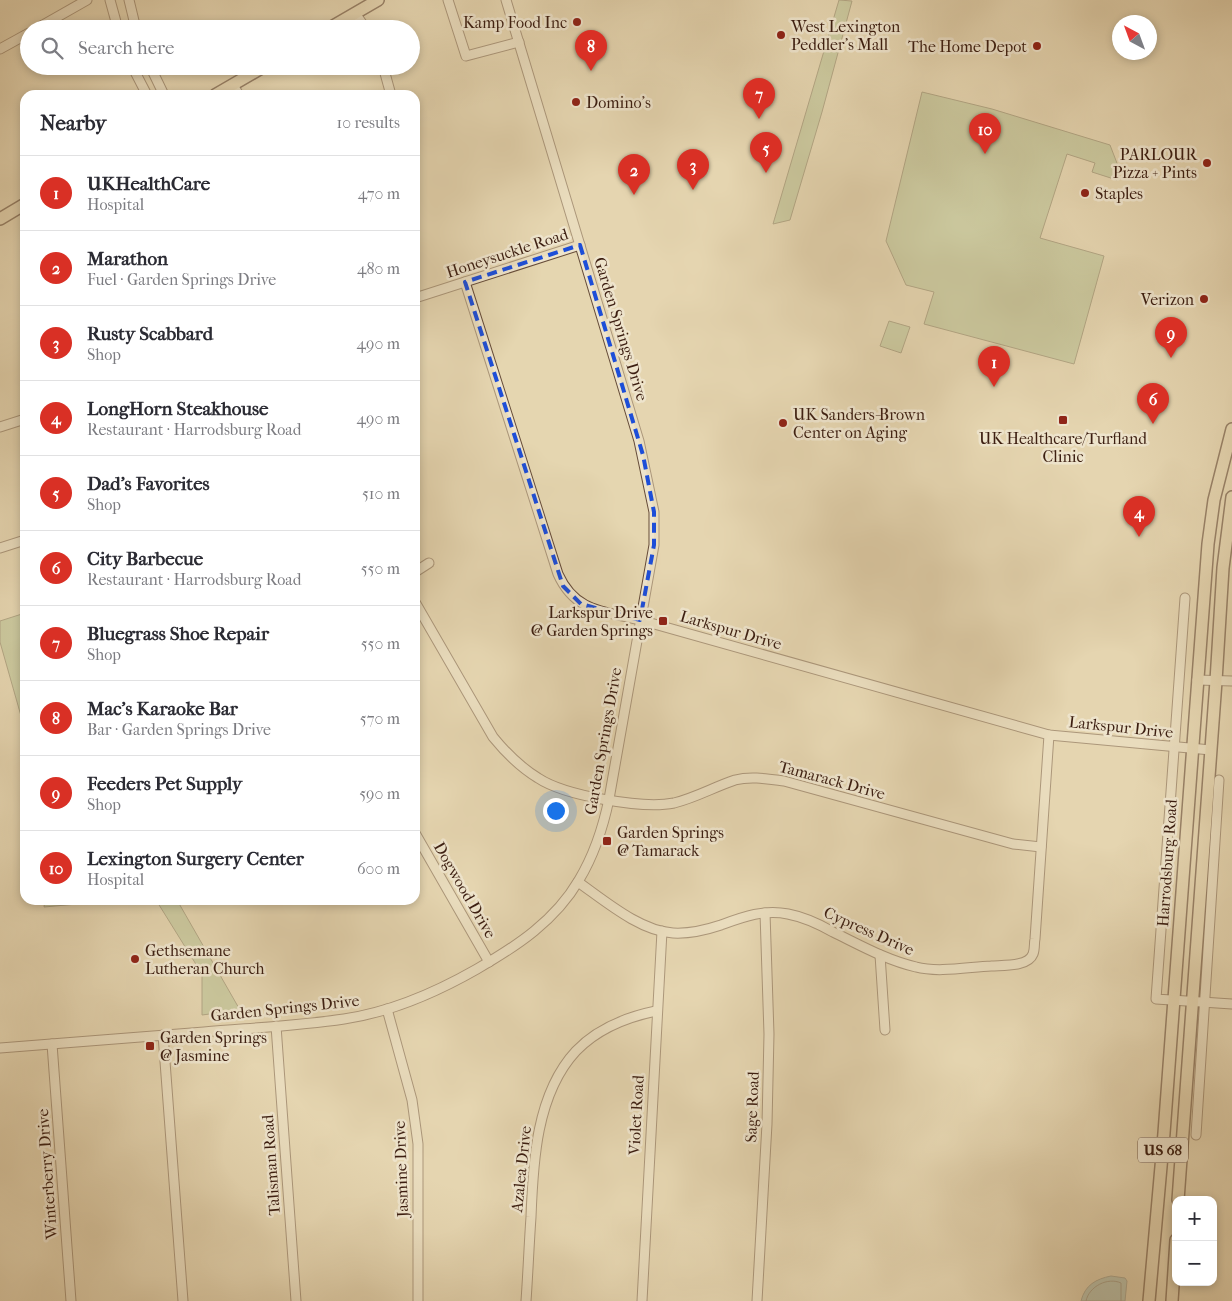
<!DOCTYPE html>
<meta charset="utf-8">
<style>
:root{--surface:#fff;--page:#f7f7f7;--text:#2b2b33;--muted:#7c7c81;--line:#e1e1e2;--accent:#d93025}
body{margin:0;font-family:"IM FELL French Canon",serif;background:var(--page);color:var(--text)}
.controls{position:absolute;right:15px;bottom:15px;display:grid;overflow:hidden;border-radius:10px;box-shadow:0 2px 8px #0003}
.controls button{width:45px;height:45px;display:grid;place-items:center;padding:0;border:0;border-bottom:1px solid var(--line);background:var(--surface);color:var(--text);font:25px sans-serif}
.compass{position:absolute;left:1112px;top:15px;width:45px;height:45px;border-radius:50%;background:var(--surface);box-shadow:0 2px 8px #0003;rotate:319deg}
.you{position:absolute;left:555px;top:810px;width:18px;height:18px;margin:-12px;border:4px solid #fff;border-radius:50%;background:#1a73e8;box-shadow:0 0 0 8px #1a73e833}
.badge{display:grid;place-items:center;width:32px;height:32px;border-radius:50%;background:var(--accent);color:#fff;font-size:16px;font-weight:700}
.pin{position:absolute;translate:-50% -41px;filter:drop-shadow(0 1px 2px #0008)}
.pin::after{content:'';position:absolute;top:26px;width:18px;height:15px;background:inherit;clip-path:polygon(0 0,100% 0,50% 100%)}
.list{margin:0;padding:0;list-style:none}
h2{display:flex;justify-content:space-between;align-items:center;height:65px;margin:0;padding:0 20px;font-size:21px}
h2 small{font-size:16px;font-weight:400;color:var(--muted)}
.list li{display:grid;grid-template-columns:32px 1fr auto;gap:15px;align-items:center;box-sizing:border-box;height:75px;padding:0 20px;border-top:1px solid var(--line)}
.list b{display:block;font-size:19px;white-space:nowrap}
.list p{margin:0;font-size:16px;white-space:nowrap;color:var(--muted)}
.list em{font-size:16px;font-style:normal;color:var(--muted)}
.icon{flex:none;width:28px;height:28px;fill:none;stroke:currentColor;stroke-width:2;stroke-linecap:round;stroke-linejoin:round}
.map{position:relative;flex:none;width:1232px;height:1301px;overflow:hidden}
.search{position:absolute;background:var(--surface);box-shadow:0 2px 8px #0003;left:20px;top:20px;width:400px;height:55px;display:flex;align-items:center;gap:12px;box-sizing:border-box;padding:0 18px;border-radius:28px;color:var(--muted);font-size:19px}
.panel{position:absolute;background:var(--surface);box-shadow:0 2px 8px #0003;left:20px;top:90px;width:400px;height:815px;border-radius:15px}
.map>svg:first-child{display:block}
.green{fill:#b0bf8f;stroke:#766e50}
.water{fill:#96b8b1;stroke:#727a71}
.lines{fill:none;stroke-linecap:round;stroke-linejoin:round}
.shore{stroke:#696b61;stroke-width:1}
.minor-casing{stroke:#664c39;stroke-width:11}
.major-casing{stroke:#3c1e11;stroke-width:14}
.minor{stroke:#eee4cc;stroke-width:9}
.major{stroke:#e5d6b0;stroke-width:11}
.marked{fill:none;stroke:#1d4ed8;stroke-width:4;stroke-dasharray:10 6;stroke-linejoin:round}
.poi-dot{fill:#8f2418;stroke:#eee4cc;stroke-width:2}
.labels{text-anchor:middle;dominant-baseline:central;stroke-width:5;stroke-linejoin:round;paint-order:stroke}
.shield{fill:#eee4cc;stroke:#715949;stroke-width:1}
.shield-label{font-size:15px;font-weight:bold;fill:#3c1e11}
.poi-label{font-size:16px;fill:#3c1e11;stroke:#eee4cc;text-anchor:start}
.street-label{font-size:16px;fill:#3c1e11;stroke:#eee4cc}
</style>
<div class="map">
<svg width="1232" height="1301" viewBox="0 0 1232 1301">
<rect width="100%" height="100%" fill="#e5d6b0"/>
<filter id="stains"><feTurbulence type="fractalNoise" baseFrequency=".004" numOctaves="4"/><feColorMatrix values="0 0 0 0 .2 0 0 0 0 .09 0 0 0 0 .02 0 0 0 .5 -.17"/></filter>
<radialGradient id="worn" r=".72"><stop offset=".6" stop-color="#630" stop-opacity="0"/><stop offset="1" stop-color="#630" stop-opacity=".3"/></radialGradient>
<g class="green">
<path d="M839,0L852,1L822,112L790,220L773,224Z"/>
<path d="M922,92L992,109L1110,145L1120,171L1117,180L1092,172L1095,163L1067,154L1040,238L1104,256L1074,364L924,324L934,292L906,285L886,241Z"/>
<path d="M889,321L910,327L901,353L880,346Z"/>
<path d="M25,613V730L0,642V621Z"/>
<path d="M45,900H122L44,907Z"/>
<path d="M156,900H177L240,1010L202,1015V974Z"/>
</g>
<path class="water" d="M1111,1276L1125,1278L1127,1281L1125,1301H1081C1085,1285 1096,1279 1111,1276Z"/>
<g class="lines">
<path class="shore" d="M1086,1301C1089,1286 1108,1277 1121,1283V1301"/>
<g class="minor-casing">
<g id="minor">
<path d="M110,0L118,29"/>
<path d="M129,0L136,29"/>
<path d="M448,0L466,56L519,42"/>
<path d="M355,13L366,29"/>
<path d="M36,29L87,0"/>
<path d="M0,49L29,33"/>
<path d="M132,66L147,95"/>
<path d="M150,66L164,95"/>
<path d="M383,66L391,95"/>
<path d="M233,85L239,95"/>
<path d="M465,282L558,574C575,612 603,611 640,620L1049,735L1211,750"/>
<path d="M415,298L580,245"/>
<path d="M0,427L25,419"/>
<path d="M0,548L25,540"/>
<path d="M415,572L429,563"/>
<path d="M1185,598L1156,999L1232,1004"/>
<path d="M415,602L493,737C506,753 520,767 538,778C565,796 643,809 674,803C695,798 714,787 735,780C751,776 768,779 784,781L1013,844L1041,847"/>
<path d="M1197,680L1232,681"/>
<path d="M415,833L489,962"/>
<path d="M578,882C605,901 640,931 673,933C690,934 706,930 721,925C743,917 764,909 788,914C804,917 819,924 833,932C860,945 886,960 916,967C938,973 969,967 991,966C1003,965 1028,967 1033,954C1035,949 1034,943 1035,939L1049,735"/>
<path d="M880,955L885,1030"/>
<path d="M387,1009L412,1100L418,1144V1301"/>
<path d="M276,1026L296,1301"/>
<path d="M163,1035L183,1301"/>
<path d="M52,1044L71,1301"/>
<path d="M0,1048C68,1043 136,1037 204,1032C250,1028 297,1026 344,1019C392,1012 435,993 477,969C517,946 555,921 579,880C594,855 603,828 609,799L654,545V512L639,441L506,0"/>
<path d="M1196,1135L1219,780"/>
<path d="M526,1301C528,1273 529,1245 531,1217C533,1163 536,1094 576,1051C597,1029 627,1017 656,1011"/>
<path d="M642,1301L662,931"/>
<path d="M757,1301L767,1124L769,1034L765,913"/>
</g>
</g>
<g class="major-casing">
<g id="major">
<path d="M328,29L378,0"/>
<path d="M215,95L265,66"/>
<path d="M0,219L25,204"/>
<path d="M1178,1200L1216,681L1223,568L1232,497"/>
<path d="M1149,1301L1164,1133L1208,544L1214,500L1232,429"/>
<path d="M1172,1301L1176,1240"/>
</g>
</g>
<use href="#minor" class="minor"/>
<use href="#major" class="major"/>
</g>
<path d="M0 0H1232V1301H0ZM580,245L643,455L654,512V545L640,620L581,604L563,586L465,282Z" fill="#e5d6b0" fill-opacity=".55" fill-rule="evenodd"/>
<path class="marked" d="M580,245L643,455L654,512V545L640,620L581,604L563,586L465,282Z"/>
<g class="poi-dot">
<circle cx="577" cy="22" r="5"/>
<circle cx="781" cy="35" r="5"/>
<circle cx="1037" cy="46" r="5"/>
<circle cx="576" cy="102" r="5"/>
<circle cx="1207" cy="163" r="5"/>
<circle cx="1085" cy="193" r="5"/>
<circle cx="1204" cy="299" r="5"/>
<rect x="1058" y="415" width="10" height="10" rx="2.5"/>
<circle cx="783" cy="423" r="5"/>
<rect x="658" y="616" width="10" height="10" rx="2.5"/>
<rect x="602" y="836" width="10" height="10" rx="2.5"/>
<circle cx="135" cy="959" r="5"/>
<rect x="145" y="1041" width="10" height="10" rx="2.5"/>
</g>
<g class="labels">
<rect class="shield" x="1138" y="1137.5" width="50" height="25" rx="4"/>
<g class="shield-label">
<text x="1163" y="1150">US 68</text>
</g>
<g class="poi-label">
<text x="567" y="22" text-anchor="end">Kamp Food Inc</text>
<text x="791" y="26">West Lexington<tspan x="791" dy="18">Peddler's Mall</tspan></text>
<text x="1027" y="46" text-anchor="end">The Home Depot</text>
<text x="586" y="102">Domino's</text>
<text x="1197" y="154" text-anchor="end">PARLOUR<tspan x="1197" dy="18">Pizza + Pints</tspan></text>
<text x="1095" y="193">Staples</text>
<text x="1194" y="299" text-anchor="end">Verizon</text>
<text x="793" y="414">UK Sanders-Brown<tspan x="793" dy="18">Center on Aging</tspan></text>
<text x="1063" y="438" text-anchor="middle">UK Healthcare/Turfland<tspan x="1063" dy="18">Clinic</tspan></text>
<text x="653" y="612" text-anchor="end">Larkspur Drive<tspan x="653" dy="18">@ Garden Springs</tspan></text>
<text x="617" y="832">Garden Springs<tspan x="617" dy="18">@ Tamarack</tspan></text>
<text x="145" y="950">Gethsemane<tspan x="145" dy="18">Lutheran Church</tspan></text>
<text x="160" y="1037">Garden Springs<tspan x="160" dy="18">@ Jasmine</tspan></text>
</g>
<g class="street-label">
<text transform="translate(507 253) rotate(-18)">Honeysuckle Road</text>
<text transform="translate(621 329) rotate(73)">Garden Springs Drive</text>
<text transform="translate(731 630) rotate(16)">Larkspur Drive</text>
<text transform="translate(1121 727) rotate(6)">Larkspur Drive</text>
<text transform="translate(603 741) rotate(-80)">Garden Springs Drive</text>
<text transform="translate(832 780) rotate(15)">Tamarack Drive</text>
<text transform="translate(1167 863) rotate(-86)">Harrodsburg Road</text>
<text transform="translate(465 890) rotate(60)">Dogwood Drive</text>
<text transform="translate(869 931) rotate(24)">Cypress Drive</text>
<text transform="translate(285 1008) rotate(-6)">Garden Springs Drive</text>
<text transform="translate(752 1107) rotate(-88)">Sage Road</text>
<text transform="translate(636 1115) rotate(-87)">Violet Road</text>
<text transform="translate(271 1165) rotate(-94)">Talisman Road</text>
<text transform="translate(401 1169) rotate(-92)">Jasmine Drive</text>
<text transform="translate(521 1169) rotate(-84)">Azalea Drive</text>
<text transform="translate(47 1174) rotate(-94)">Winterberry Drive</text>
</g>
</g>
<rect width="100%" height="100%" filter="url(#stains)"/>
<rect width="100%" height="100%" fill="url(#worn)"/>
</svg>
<div class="controls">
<button>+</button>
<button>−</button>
</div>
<svg class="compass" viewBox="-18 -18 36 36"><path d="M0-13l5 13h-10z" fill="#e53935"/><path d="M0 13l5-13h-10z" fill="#7c7c81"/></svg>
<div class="you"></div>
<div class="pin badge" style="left:994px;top:387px">1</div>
<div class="pin badge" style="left:634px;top:195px">2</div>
<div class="pin badge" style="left:693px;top:190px">3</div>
<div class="pin badge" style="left:1139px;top:537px">4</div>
<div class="pin badge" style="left:766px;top:173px">5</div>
<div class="pin badge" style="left:1153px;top:424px">6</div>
<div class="pin badge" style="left:759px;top:119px">7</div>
<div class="pin badge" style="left:591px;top:71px">8</div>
<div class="pin badge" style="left:1171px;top:358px">9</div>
<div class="pin badge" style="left:985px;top:154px">10</div>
<div class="search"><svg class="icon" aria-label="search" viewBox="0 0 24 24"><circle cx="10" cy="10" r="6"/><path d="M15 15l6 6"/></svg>Search here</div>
<section class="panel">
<h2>Nearby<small>10 results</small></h2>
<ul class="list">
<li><span class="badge">1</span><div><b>UKHealthCare</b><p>Hospital</p></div><em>470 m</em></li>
<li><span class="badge">2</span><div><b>Marathon</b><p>Fuel · Garden Springs Drive</p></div><em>480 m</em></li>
<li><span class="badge">3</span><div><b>Rusty Scabbard</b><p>Shop</p></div><em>490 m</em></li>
<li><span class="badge">4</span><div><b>LongHorn Steakhouse</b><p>Restaurant · Harrodsburg Road</p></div><em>490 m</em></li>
<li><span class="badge">5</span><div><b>Dad's Favorites</b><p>Shop</p></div><em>510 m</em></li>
<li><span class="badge">6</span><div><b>City Barbecue</b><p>Restaurant · Harrodsburg Road</p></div><em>550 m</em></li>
<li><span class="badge">7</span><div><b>Bluegrass Shoe Repair</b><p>Shop</p></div><em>550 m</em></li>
<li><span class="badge">8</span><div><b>Mac's Karaoke Bar</b><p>Bar · Garden Springs Drive</p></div><em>570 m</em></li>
<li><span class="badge">9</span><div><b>Feeders Pet Supply</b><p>Shop</p></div><em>590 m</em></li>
<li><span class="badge">10</span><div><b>Lexington Surgery Center</b><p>Hospital</p></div><em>600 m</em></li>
</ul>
</section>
</div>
